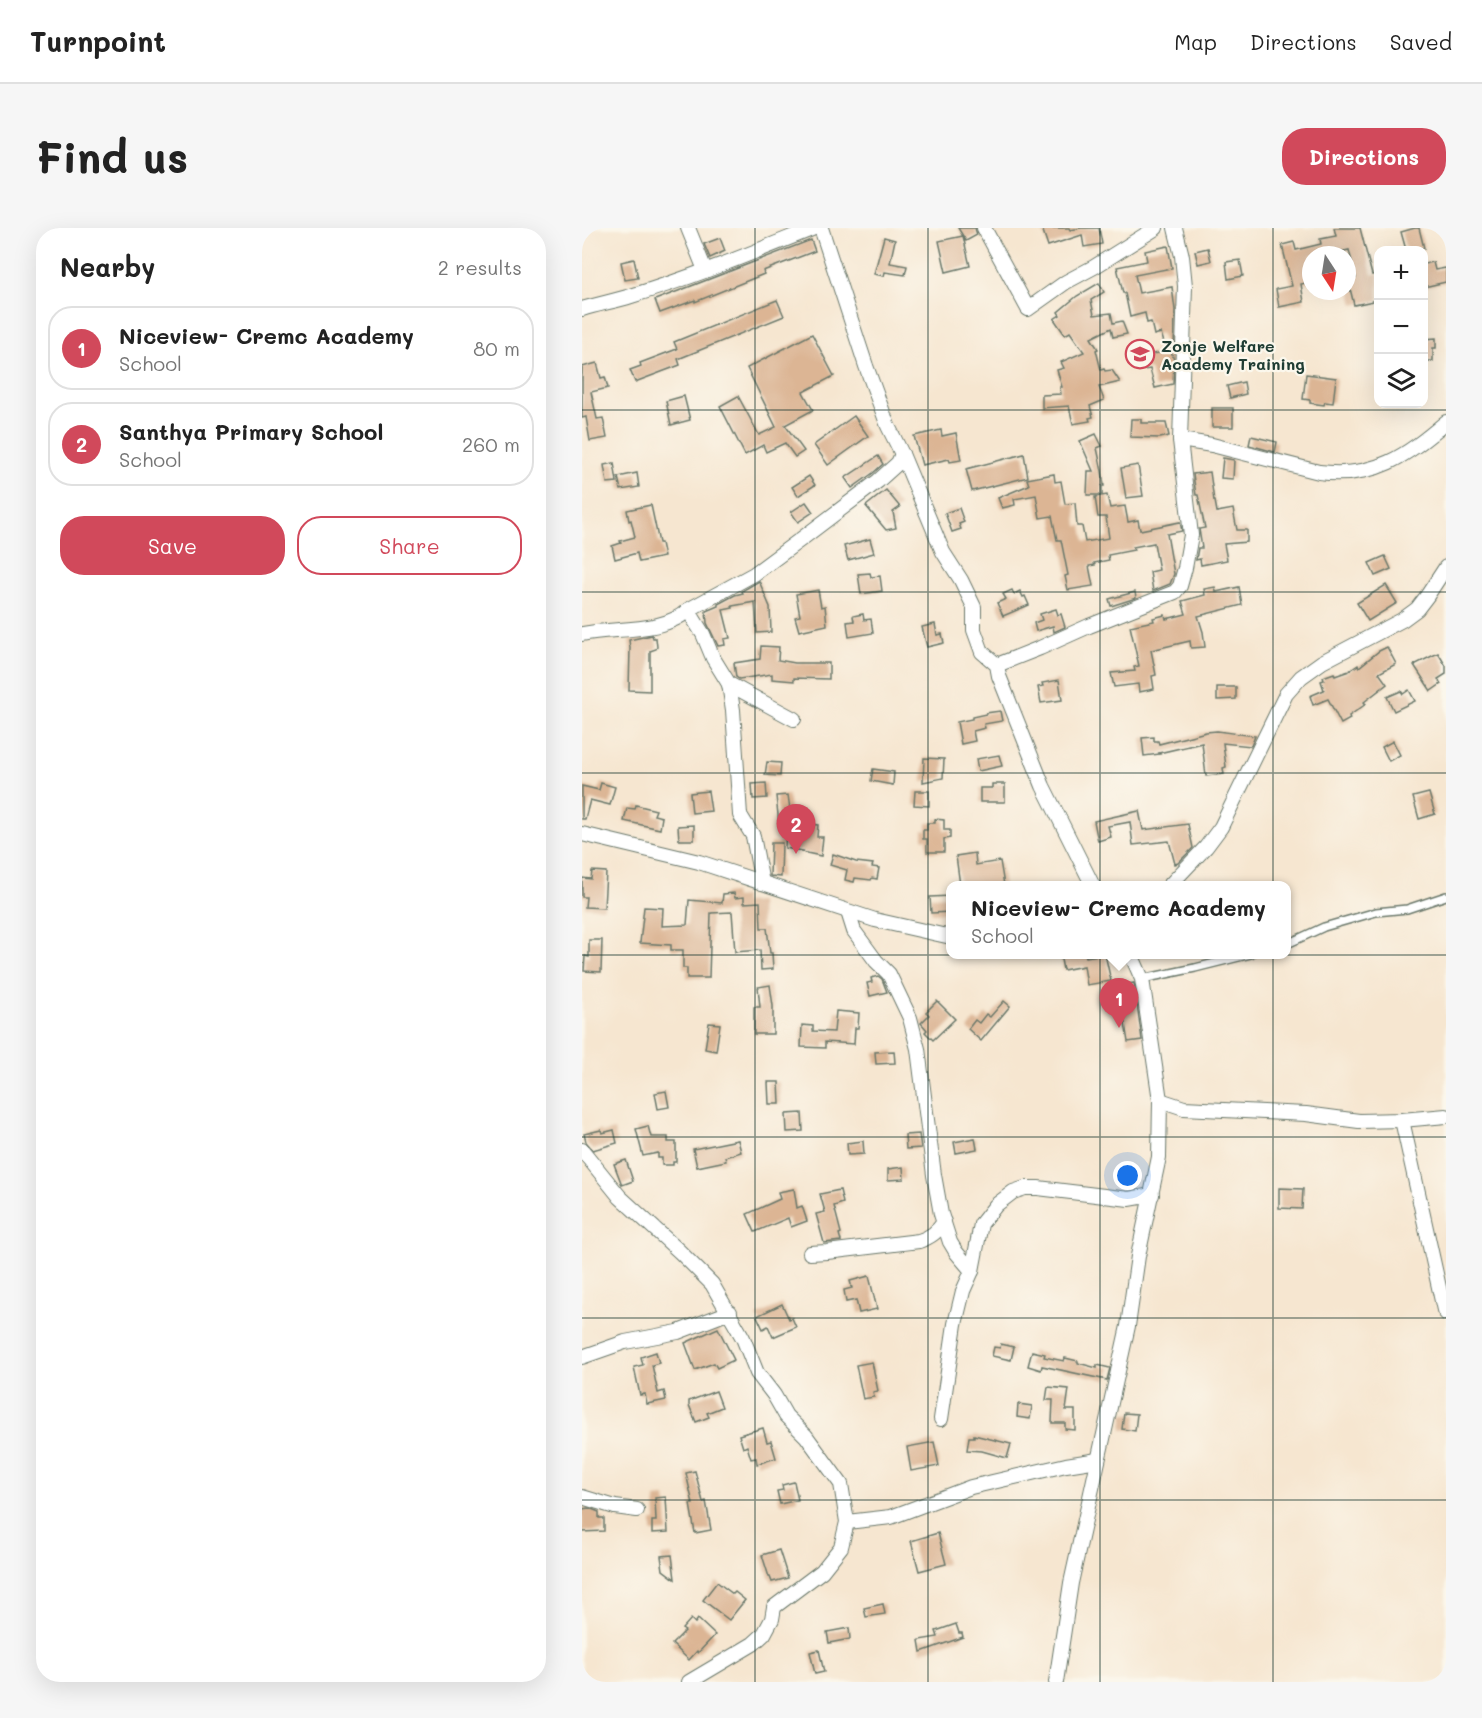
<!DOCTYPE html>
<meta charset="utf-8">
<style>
:root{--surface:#fff;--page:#f6f6f6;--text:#222;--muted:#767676;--line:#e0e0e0;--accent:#d1495b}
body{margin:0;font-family:Mali,sans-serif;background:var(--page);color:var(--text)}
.controls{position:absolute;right:18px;top:18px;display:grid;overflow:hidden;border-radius:12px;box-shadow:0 6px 24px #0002}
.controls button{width:54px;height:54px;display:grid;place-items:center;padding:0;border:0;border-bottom:2px solid var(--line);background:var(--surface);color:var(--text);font:30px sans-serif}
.compass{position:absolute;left:720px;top:18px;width:54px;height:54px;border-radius:50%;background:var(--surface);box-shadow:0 6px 24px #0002;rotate:168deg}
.you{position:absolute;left:546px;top:948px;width:21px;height:21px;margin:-15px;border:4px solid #fff;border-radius:50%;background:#1a73e8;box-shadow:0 0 0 9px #1a73e833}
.badge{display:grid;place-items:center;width:39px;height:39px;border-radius:50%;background:var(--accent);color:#fff;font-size:20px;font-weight:700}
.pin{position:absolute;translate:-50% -50px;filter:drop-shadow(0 2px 3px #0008)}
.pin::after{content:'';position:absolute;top:32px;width:21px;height:18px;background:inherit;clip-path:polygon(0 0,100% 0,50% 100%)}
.popup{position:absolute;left:364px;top:653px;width:345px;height:78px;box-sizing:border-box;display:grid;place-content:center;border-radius:12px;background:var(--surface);filter:drop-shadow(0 2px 4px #0005);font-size:20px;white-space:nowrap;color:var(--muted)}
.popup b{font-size:22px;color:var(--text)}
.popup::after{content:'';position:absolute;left:50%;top:100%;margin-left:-12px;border:12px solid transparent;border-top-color:var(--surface)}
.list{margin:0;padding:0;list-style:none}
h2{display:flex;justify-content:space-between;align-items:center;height:78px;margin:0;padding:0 24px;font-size:26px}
h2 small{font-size:20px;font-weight:400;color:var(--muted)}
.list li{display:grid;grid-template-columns:39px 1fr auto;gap:18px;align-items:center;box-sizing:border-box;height:84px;margin:0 12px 12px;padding:0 12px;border:2px solid var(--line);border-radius:24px}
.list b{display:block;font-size:22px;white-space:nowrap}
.list p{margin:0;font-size:20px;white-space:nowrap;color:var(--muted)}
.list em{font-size:20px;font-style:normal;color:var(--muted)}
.actions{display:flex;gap:12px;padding:18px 24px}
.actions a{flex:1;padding:14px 0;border:2px solid var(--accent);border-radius:24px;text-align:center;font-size:21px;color:var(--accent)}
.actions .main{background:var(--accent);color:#fff}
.icon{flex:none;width:33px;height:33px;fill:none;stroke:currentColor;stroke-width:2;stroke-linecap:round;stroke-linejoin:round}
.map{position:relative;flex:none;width:864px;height:1454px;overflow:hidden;border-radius:24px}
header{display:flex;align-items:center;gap:36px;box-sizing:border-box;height:84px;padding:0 30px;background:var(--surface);border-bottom:2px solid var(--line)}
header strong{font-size:28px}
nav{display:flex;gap:33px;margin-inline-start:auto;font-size:21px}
.intro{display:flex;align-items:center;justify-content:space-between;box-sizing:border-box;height:144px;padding:0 36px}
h1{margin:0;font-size:42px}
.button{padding:15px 27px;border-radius:24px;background:var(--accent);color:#fff;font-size:21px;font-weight:700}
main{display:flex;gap:36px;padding:0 36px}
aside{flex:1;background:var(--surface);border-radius:24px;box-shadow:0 6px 24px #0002}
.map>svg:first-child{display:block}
.building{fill:#dcb594}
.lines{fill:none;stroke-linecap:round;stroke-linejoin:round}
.lane-casing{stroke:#6a786b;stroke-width:10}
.street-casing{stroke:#6a786b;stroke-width:16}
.lane{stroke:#fff;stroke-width:7}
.street{stroke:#fff;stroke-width:14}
.grid{fill:none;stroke:#1f3d34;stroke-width:1.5;stroke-opacity:0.55}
.labels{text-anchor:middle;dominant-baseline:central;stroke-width:4.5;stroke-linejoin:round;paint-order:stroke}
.poi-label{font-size:16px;font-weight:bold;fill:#1f3d34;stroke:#fbf7ec;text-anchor:start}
</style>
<header>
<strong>Turnpoint</strong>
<nav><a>Map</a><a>Directions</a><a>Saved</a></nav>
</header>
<div class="intro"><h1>Find us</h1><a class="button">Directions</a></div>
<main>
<aside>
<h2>Nearby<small>2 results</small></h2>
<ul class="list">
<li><span class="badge">1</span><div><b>Niceview- Cremc Academy</b><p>School</p></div><em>80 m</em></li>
<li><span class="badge">2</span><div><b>Santhya Primary School</b><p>School</p></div><em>260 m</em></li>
</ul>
<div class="actions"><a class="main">Save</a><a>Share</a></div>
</aside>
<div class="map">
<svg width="864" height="1454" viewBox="0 0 864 1454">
<rect width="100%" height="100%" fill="#fbf7ec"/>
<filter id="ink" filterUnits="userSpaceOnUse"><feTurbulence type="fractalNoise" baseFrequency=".0167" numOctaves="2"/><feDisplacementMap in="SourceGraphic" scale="12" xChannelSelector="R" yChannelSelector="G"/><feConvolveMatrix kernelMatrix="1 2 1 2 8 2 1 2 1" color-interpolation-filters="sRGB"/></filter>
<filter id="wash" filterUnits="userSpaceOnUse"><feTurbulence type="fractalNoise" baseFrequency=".008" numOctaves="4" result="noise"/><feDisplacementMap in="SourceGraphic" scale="24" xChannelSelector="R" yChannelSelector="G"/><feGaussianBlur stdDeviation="1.35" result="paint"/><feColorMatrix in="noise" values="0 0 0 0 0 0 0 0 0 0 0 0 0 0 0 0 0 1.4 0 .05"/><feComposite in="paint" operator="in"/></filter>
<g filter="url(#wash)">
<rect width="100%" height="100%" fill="#f6e6d0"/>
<g id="blocks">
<g class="building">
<path d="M376,0H393L395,7L384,13L381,8L388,38L364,44L357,13L381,8Z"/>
<path d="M460,0H487L488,2L499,0H517L520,16L502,19L500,7L466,18Z"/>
<path d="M752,0H778L790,47L796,45V72L772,77L766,52L774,50L767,22L744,27H729V54L719,56L722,74L697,79L694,61L710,58L700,17L712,14L714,22L739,16L738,11L754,8Z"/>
<path d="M833,0H837L842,20L824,22L819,4Z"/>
<path d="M302,9L313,12L308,35L325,38L323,47L303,44L302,48L292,46Z"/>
<path d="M138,10L143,23L128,30L122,16Z"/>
<path d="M229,12L233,23L181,43L182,46L113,74V72L78,85L73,72Z"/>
<path d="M586,18L590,40L553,47L557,65L590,59L593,82L592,119L584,121L579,105L572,107L569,94L565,95L563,85L548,89L543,65H541L535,39L565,33L563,23Z"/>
<path d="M626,20L629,33L616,36L613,23Z"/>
<path d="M52,31L56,50L43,52L39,34Z"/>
<path d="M658,32L661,48L646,51L644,34Z"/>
<path d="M851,34L853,42L864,40V54L842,59V36Z"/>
<path d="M517,55L522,64L509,72L512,87L529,85L531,95L540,93L545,106L531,109L529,100L509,110L516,121L514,122L519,142L522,141L523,143L530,142L538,154L517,159L522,172L508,178L511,189L507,190L508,193L491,196L487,178L460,180V167L479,166L478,159H480L475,142L482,140L479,134L502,124L488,104L483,107L472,91L478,87L476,84L495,68Z"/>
<path d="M195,72L202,88L96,131L98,137L53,154L48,142L59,138L58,135L95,121L92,114Z"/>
<path d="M230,106L252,148L221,164L231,182L203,197L222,223L213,229L203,215L184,224L181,217L163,227L138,178L156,168L177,207L194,199L165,140Z"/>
<path d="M854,110V120H851V133H842V111Z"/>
<path d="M589,123L592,132L591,156L573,160L568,141L561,142L558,128Z"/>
<path d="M15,135L19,150L23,149L26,160L9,164L15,191L21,190L25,210L8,213L4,189L0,190V139Z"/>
<path d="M724,146L754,150L751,175L743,174L742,177L728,175V172L721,171Z"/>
<path d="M662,154L664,166L648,170L645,158Z"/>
<path d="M102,168L108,192L89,197L84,173Z"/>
<rect x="630" y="180" width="21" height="19"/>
<path d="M272,188L286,208L246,237L232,217Z"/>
<path d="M549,191H559V195H584L587,208L578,210L548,209Z"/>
<path d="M359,202L360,208L374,205L379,232L368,234L367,231L340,237L332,208Z"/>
<path d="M514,206L520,218L515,220L520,243L522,258H520V267H505L506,243H511L498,213Z"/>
<path d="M669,208L695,214L693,224L667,217Z"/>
<path d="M442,226L446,249L390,263L384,241Z"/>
<path d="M296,228L301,236L291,245L270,260L263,250Z"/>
<path d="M641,230L652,232L651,251L639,250Z"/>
<path d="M32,235L35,254L25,255L22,237Z"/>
<path d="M556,237L561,268L544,270L539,240Z"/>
<path d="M628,244L632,273H633L635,284L651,281L655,302H665V314L642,316L645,332L619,337L618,331L614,332L616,320H620L617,301L623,300L616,267H614L611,246Z"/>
<path d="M55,245L57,259L39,262L36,249Z"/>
<path d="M472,246L473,254L479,253L483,276L493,275L495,298H500L503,314L527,310L524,289H516L513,269L525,267L528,280L543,278L546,294L556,292L558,302L598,294L600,303L585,306L592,346L588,356L571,363L568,344L577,342L572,315L551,319L552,322L526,327L527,332L512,335L513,337L507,338L511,358L486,362L483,348L486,347L479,312H475L470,288L458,290L454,267L432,271L433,277L420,280L416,270L447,257L445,251Z"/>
<path d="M227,248L233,257L216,268L210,259Z"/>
<path d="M304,262L318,279L311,284L314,300L304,302L284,278Z"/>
<path d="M224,274L231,284L216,294L209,284Z"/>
<path d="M69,277L77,315H79L82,329L57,334L55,325L33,331L30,318L39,315L38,313L53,309L49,292L47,293L45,282Z"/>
<path d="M377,280L382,294L377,296L379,301L370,304L363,285Z"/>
<path d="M288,311L292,325L266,332L262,318Z"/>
<path d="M803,328L809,341L793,348L787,335Z"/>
<path d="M288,345L289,349L298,348L300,363L279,366L276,346Z"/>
<path d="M177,353L188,379L189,404L175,405L173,374L150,378L151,380L141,382L148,410L142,411L143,417L136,418L125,395L124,383L136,378V376L153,367L161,365L160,363Z"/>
<path d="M804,357L815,375L786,393L775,375Z"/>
<path d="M633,359L634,364L657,359L660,377L616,388L621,404L623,419L609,420L608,413L569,422L574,447L570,448L572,461L557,464L556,456L532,459L529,445L553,443L552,439L557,438L548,398L572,393L571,390L583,387L584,391L604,386L600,373L623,367L622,361Z"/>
<path d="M236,362L239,379L243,378L245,397L217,403L213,389L218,388L214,366Z"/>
<path d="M430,362L432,366L438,363L441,369L443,368L447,377L421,388L415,375L424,371L421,366Z"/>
<path d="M553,364L554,370L529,378L527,371Z"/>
<path d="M474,381L476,387L479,386L483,399L472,404L471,398L454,403L452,395L460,392L458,386Z"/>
<path d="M281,386L282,392L289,391L291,405L267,409L265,394L272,393L271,388Z"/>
<path d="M353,396L355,407L360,406L362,415L345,419L340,399Z"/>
<path d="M70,407L71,410H74L75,419L74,421L68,423V463L47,462L48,420L47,412Z"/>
<path d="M179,418L197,419L196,432L213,435H247V451L212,450V453L190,451V446L157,451L154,449L152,435L178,431Z"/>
<path d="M805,419L814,436L797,445L805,456L782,474L784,476L767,488L768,491L759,496L746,471L731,477L728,468L742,462L739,453L742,452L741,449L752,445L753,448L767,443L776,437L777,439L797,423Z"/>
<path d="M856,425L864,438V446L856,451L859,456L849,463L832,437Z"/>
<path d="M477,452L480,472L459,475L456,459L461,458L460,455Z"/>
<path d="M635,459H654V471L635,472Z"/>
<path d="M827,462L833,473L812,483L805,469L819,463L821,466Z"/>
<path d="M418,483L420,493L402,496L403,500L391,503L393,513L379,516L375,494L390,491V489L404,486V485Z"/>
<path d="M635,503L673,508L669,518L641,515L644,539L641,540L642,546L624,548L620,515L577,525L578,526L562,528L560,510L572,509V513H576L577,516L624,504Z"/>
<path d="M811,513L818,527L807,533L800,519Z"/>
<path d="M417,527L420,538L396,543L394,531Z"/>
<path d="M342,530L362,531L361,550L341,554Z"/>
<path d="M185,534L199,535L198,548L183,547Z"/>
<path d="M291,541L312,544L311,557L289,553Z"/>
<path d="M19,555L33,559L28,577L8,572L3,591H0V558L17,562Z"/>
<path d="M184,555L185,570L171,571L170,556Z"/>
<path d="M410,556H423V574H398V560H410Z"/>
<path d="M126,563L129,583L110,585L108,565Z"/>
<path d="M333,563H347V578L332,577Z"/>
<path d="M847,565L853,586L837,591L831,569Z"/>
<path d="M206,567L208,581H217V595L236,597L235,609H241L239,628L220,624L221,623L203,620L204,596H197L194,568Z"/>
<path d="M54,577L74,582L72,587L80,589L78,601L42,593L45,580L53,581Z"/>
<path d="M557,583L561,602L606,596L611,620L596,635L593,636L587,613L551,617L548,594L526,598L529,609L516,613L512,593Z"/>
<path d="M353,591L362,592V602H368V610L362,611V624H345V611H341V602H345V595H353Z"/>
<path d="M112,597V612H97L96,598Z"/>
<path d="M189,615H200L199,649L188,648Z"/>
<path d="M393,625L394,637L418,633L422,657H378L374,628Z"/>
<path d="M251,626L274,634L291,636L290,639L297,640L295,651L290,650L289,652L273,650L272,654L263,652L265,642L248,637Z"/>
<path d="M10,643L24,644L22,680L3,679L4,669H0V650L9,651Z"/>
<path d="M152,665L153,670L162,669V675L178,674L179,700H185L188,725H190L191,741L179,742L178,722L153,724L150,684L129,685L127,750H105V740H101V722H89V717L58,715L62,679L81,680L80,698L105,697L107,672L140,675L141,666Z"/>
<path d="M369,668V684L349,685L348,669Z"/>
<path d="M7,712H20L19,744L2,743L3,728L7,729Z"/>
<path d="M478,726H503L504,729L523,726L529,753L505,757L502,738L481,742Z"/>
<path d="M296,748L300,751L305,764L288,768L285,755L290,754L289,750Z"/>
<path d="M552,755L560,812L546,814L537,758Z"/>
<path d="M188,757L191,778V806H172V779H178L176,759Z"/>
<path d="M355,773L373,791L351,812L343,804L345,802L339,795L347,787L344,784Z"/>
<path d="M422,773L428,778L399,813L386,801L393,792L397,795L404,786L408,789Z"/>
<path d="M254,783L277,785L276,800H273L272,816L243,814V820L219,819L220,797L231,798V803L252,804Z"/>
<path d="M127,795L138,796L134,823L123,821Z"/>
<path d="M312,823L313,835L294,836L293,824Z"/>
<path d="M186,854H197L198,876H187Z"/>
<path d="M84,863L87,879L76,881L73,865Z"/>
<path d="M220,885L221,903L205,904L204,886Z"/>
<path d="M66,898L69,909H86V914H94V934H91V937H80V930H76V925L61,928L54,901Z"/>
<path d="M19,902L20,905L32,902L35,915L11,922L4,914L2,906Z"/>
<path d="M337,906L339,920L324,921L323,907Z"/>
<path d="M393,910L395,921L374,925L372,914Z"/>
<path d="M156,912L159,924L143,929L144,933L115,939L111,921Z"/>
<path d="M281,913L282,926L266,927L265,915Z"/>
<path d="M44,932L51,953L40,957L32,936Z"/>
<path d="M321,939L322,951L306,952V941Z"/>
<path d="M697,960L721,961L720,981L697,980Z"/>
<path d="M212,961L215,980L220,978L225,993L209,999L206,990L173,1004L165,986L198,971L196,964Z"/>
<path d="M258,962L261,975L252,978L259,1005L257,1006L259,1013L242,1015L234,986L243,984L238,966Z"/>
<path d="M287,1048L295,1081L277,1085L274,1072L264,1074L262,1062L270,1060L268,1053Z"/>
<path d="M200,1076L207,1091L210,1090L214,1099L191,1109L186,1098L181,1101L175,1088Z"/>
<path d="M136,1100L152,1132L135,1140L132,1135L113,1142L103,1115Z"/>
<path d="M419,1116L432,1119L429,1132L410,1128L412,1119L418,1120Z"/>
<path d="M450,1123L463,1126L462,1129L482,1133L483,1130L496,1133V1135L515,1140V1137L528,1140L525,1152L460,1138L459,1142L446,1138Z"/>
<path d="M74,1124L77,1135L70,1137L76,1165L82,1163L84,1172L65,1176L63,1166L58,1167L52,1139L61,1137L59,1129Z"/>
<path d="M290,1134L296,1163L291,1164L292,1169L281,1171L274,1137Z"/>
<path d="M466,1159L487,1161L484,1182H493V1202L483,1201V1195H470L471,1172H464Z"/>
<path d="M134,1163L140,1179L125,1185L127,1189L114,1194L107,1177V1173Z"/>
<path d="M436,1176L450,1178L448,1191L435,1189Z"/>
<path d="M542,1185L555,1186L553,1203L540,1201Z"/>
<path d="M181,1200L185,1214L189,1213L194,1230L175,1236L174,1230L169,1231L165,1218L161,1220L157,1207Z"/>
<path d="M392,1207L429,1216L425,1230L400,1223L385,1222L387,1209H392Z"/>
<path d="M352,1214L357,1238L329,1243L325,1219Z"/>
<path d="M113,1243L121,1274L124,1273L129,1302L113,1305L108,1276H111L104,1245Z"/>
<path d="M212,1254L216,1272L198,1276L195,1263L201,1262L200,1257Z"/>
<path d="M84,1269L86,1304L70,1305V1293H74L73,1270Z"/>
<path d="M7,1280L17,1284V1290H22V1303L0,1304V1281Z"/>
<path d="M356,1305L364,1336L337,1343L329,1313Z"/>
<path d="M197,1322L206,1350L190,1354L188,1349H187L180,1327Z"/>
<path d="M90,1327L93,1351L81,1342L79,1328Z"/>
<path d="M135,1354L151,1366L153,1364L163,1372L147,1392L121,1372Z"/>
<path d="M301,1376L303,1386L284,1389L282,1380Z"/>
<path d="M109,1391L113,1395L116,1391L133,1407L116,1425L115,1423L107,1432L90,1416L103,1403L100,1401Z"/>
<path d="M374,1396L377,1405H380L381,1409L339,1424L337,1412L356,1409L354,1403Z"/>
<path d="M267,1400L268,1411L247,1415L245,1404Z"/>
<path d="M237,1422L242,1444L233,1446L228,1424Z"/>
</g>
</g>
</g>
<g filter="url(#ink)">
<use href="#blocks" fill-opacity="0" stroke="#6a786b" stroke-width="1.5"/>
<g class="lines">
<g class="lane-casing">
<g id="lane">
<path d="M705,716L742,699L794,684L825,681L864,668"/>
<path d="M560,751L613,740L669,726"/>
</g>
</g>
<g class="street-casing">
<g id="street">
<path d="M106,0L123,42"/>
<path d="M239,0L284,138L306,198L320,226L361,324L379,352L392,379V402L400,424L415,437L417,448L461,558L511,658"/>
<path d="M402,0L446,81L484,54L512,39L574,0"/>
<path d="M0,81C16,76 33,73 49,68C112,49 172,24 232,0"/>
<path d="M598,212L630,217L737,244C793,251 824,228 864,194"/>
<path d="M106,382L121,406L131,430L147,456L212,491"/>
<path d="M0,406C33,399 81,406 106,382L172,346L222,309L296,253L316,235L320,226"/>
<path d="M415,437L458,420L507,398L593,364L598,358L603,340L609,307L598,212L603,58L600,28L593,0"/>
<path d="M147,456L151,482L158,587L171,608L180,655"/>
<path d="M0,606L117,634L293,692L369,709"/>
<path d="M587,658L624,619L639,599L704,466L719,449L740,434L820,392L835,381L845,368L864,339"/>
<path d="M266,684L272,703L294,733L307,746L328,790L336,821L352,947L359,986L368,1014L374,1024L390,1043"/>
<path d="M578,872L602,880L724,886L777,893L820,892L864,888"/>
<path d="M820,892L862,1082L864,1085"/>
<path d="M0,922L38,969L98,1024L130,1056L161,1110L175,1145L192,1167L204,1188L224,1208L259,1256L265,1294L259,1319L240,1343L192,1379L190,1391L182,1406L171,1416L107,1454"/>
<path d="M228,1025L245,1024L337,1013C349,1009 355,1004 362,994"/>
<path d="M0,1129L43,1114L96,1104L148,1084"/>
<path d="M359,1191L373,1096L381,1063L390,1043L399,996L414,977L431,964L443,960H456L547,971L570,967"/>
<path d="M0,1269L33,1279L55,1282"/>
<path d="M265,1294L309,1289L389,1259L484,1237L516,1232"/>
<path d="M474,1454L489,1355L546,1098L556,1028L577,929L578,872L560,751L549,726"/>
</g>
</g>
<use href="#lane" class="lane"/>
<use href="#street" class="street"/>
</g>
</g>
<path class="grid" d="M173,0V1454M346,0V1454M518,0V1454M691,0V1454M0,182H864M0,364H864M0,545H864M0,727H864M0,909H864M0,1090H864M0,1272H864"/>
<defs>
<g id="school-ring" transform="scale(1.5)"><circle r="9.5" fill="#fbf7ec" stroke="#d1495b" stroke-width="1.5"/><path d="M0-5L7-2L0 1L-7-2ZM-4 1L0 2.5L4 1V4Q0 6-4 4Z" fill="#d1495b"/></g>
</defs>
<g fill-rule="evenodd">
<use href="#school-ring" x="558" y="126"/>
</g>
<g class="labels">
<g class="poi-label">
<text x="579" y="117">Zonje Welfare<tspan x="579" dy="18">Academy Training</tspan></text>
</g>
</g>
</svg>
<div class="controls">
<button>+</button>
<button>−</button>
<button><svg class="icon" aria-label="layers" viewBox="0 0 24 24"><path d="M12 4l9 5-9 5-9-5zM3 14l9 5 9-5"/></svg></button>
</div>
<svg class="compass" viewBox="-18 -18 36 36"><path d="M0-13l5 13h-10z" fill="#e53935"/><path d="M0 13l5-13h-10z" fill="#767676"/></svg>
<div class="you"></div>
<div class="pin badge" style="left:537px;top:800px">1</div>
<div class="popup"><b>Niceview- Cremc Academy</b>School</div>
<div class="pin badge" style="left:214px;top:626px">2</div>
</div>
</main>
